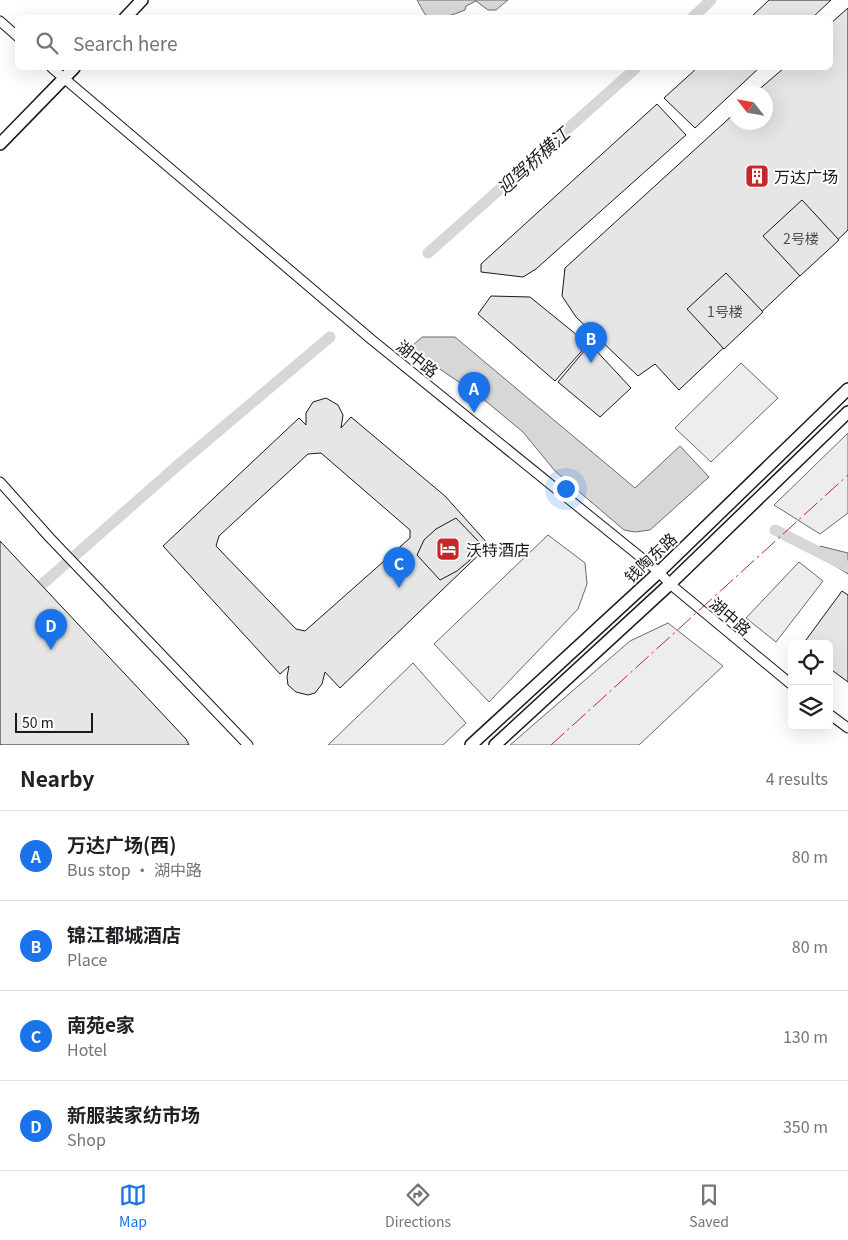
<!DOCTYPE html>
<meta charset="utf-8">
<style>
:root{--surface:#fff;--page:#f2f2f2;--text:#202124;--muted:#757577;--line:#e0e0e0;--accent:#1a73e8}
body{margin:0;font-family:Georgia,"Noto Sans SC",serif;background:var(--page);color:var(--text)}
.controls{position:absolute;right:15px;bottom:15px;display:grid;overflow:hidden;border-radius:8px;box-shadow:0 5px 20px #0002}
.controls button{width:45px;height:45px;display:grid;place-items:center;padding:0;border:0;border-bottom:1px solid var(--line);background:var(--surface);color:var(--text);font:25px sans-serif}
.compass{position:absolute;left:728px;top:85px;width:45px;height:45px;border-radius:50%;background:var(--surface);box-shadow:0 5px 20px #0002;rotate:301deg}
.scale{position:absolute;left:15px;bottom:12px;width:78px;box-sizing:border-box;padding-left:5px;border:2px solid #1a1a1a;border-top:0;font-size:14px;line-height:18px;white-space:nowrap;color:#1a1a1a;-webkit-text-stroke:4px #fff;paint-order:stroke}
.you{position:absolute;left:565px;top:488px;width:18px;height:18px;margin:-12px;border:4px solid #fff;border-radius:50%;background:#1a73e8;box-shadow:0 0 0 8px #1a73e833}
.badge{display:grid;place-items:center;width:32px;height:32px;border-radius:50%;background:var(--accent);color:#fff;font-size:16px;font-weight:700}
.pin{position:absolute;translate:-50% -41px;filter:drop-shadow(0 1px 2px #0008)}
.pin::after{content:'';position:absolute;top:26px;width:18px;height:15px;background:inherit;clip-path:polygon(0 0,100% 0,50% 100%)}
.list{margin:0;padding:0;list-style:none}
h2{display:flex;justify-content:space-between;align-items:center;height:65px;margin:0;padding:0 20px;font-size:21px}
h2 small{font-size:16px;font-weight:400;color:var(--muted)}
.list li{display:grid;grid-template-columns:32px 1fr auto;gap:15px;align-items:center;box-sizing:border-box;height:90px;padding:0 20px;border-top:1px solid var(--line)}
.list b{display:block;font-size:19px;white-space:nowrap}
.list p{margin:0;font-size:16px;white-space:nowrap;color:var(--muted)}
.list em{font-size:16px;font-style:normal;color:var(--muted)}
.icon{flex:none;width:28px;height:28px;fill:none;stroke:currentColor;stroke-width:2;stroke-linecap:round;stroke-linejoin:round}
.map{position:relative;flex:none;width:848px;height:745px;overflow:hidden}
.search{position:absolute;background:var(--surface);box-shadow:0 5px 20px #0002;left:15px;right:15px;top:15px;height:55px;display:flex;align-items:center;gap:12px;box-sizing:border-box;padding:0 18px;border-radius:8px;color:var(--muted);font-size:19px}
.sheet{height:425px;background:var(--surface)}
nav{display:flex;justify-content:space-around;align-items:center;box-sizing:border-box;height:70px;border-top:1px solid var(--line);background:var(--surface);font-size:14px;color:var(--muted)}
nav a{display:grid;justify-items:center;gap:2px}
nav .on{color:var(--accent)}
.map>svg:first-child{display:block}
.built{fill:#ededed;stroke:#6a6a6a}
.water{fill:#d7d7d7;stroke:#6a6a6a}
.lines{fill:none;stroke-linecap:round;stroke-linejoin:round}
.canal{stroke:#d7d7d7;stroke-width:11}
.building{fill:#e6e6e6;stroke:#1a1a1a;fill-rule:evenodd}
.minor-casing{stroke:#1a1a1a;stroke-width:11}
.tertiary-casing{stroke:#1a1a1a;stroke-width:14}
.minor{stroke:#fff;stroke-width:9}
.tertiary{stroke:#fff;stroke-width:11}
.power{stroke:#c62828;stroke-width:1;stroke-dasharray:18 4 2.5 4;stroke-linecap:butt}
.labels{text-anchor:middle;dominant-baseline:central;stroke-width:4;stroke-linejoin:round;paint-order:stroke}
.number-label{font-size:14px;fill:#4d4d4d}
.poi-label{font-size:16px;fill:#1a1a1a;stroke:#fff;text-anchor:start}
.street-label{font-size:16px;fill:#1a1a1a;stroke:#fff}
.water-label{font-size:18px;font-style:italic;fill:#1a1a1a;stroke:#fff}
</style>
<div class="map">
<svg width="848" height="745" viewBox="0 0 848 745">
<rect width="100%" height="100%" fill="#fff"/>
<g class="built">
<path d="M741,363L778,398L711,462L675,428Z"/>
<path d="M848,433V513L820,534L774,505Z"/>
<path d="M548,535L585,563L587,584L578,609L489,702L434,644Z"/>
<path d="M799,562L823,581L776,642L746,618Z"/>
<path d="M668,623L723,666L639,745H510L630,641Z"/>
<path d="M413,663L466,723L443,745H328Z"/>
</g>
<g class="water">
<path d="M417,0H508L496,10H488L476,1L466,6L465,10C455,14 433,23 425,14C422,10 420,5 417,0Z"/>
<path d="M422,337H455L635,488L680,446L709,477L650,530L635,532L624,530L555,471L523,432L482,398L421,356L412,346Z"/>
<path d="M820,546L848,553V574L816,554Z"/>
</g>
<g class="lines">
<g class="canal">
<path d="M692,18L711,0"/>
<path d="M428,253L636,68"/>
<path d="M775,530L848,567"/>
<path d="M30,595L177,466L330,337"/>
</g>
</g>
<g class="building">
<path d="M769,0H831L812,18H750Z"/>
<path d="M848,8V230L679,390L655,364L638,376L576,317L562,296L565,268L736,112V122H766V92H756L784,68H830V24Z"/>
<path d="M697,68H759L695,128L664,98Z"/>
<path d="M657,104L686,135L536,269L523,277L481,272V264Z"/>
<path d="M802,200L839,240L800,276L763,236Z"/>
<path d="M726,273L763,312L724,349L687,309Z"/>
<path d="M491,296L530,297L588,344L555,381L478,314Z"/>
<path d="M590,344L631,388L600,417L558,382Z"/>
<path d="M326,398L338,405L343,415L341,428L351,417L445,496L489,545L340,688L325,672L322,684L315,693L308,695L296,692L288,685L287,677L289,666L280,674L163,546L299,418L306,425V413L313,402ZM321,453L410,530V538L305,631L296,629L216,546L219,536L308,454Z"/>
<path d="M456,518L480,543L470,560L457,571L440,580L417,555L424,540L436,529Z"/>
<path d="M0,541L186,739L189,745H0Z"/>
<path d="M842,591L848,595V682L829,668V644H803Z"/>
</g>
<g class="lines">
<g class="minor-casing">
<g id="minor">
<path d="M0,21L18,37"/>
<path d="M52,68L372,340L659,572L670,584L792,685"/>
<path d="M0,482L50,538L248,745"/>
<path d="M829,714L848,728"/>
</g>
</g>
<g class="tertiary-casing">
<g id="tertiary">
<path d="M125,18L142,0"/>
<path d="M0,144L74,68"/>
<path d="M471,745L659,572L848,389"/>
<path d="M495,745L670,584L848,412"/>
</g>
</g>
<use href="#minor" class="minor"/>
<use href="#tertiary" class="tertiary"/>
<path class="power" d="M551,745L848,475"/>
</g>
<defs>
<g id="building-square" transform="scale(1.25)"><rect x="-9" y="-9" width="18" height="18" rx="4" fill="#c62828" stroke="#fff"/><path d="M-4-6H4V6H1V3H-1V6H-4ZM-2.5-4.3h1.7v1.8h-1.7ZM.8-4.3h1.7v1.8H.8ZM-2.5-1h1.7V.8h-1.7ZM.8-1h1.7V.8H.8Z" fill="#fff"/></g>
<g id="hotel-square" transform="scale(1.25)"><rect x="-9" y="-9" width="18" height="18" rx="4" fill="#c62828" stroke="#fff"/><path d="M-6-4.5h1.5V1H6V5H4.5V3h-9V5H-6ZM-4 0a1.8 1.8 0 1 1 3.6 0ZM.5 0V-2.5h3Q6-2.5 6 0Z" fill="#fff"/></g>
</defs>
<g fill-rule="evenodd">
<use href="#building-square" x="757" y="176"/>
<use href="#hotel-square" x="448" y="549"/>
</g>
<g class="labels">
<g class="number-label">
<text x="801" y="238">2号楼</text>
<text x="725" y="311">1号楼</text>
</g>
<g class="poi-label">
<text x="774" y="176">万达广场</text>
<text x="466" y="549">沃特酒店</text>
</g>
<g class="street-label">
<text transform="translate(418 358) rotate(39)">湖中路</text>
<text transform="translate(650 557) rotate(-43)">钱陶东路</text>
<text transform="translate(731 616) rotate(41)">湖中路</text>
</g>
<g class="water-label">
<text transform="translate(532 160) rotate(-42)">迎驾桥横江</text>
</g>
</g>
</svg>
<div class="controls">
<button><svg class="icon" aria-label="locate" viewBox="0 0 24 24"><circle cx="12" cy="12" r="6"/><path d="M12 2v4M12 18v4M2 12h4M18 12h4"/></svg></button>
<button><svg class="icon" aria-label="layers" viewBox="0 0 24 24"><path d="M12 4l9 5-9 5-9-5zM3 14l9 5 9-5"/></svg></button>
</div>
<svg class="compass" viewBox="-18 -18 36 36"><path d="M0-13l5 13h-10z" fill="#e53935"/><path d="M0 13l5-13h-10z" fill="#757577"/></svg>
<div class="scale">50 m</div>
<div class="you"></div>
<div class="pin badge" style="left:474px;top:413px">A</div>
<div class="pin badge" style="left:591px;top:363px">B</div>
<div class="pin badge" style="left:399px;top:588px">C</div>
<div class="pin badge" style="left:51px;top:650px">D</div>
<div class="search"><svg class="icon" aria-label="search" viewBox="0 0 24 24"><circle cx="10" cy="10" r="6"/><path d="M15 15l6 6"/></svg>Search here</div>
</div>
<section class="sheet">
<h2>Nearby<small>4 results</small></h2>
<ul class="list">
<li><span class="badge">A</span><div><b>万达广场(西)</b><p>Bus stop · 湖中路</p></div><em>80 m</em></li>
<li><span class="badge">B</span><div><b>锦江都城酒店</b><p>Place</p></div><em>80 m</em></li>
<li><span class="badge">C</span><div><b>南苑e家</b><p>Hotel</p></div><em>130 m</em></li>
<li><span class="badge">D</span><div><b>新服装家纺市场</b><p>Shop</p></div><em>350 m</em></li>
</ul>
</section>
<nav>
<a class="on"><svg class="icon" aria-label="map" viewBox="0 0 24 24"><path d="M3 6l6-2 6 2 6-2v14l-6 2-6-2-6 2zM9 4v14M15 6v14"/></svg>Map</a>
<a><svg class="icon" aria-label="directions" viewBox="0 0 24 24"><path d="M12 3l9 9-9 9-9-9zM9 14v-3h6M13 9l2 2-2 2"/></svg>Directions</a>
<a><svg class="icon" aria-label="saved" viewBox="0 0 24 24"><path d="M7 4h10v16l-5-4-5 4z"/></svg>Saved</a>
</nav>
